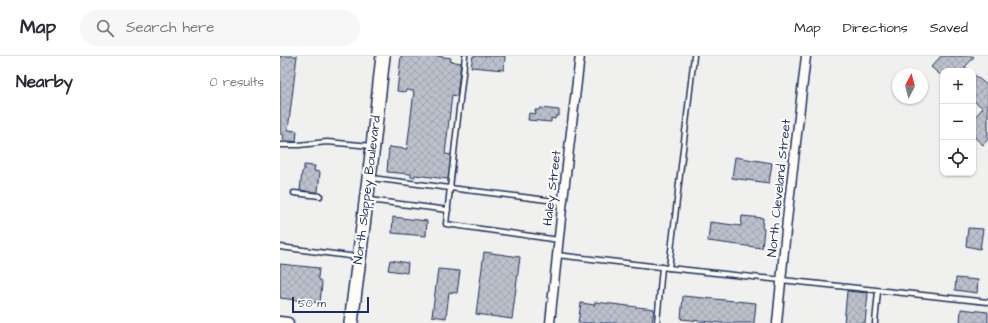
<!DOCTYPE html>
<meta charset="utf-8">
<style>
:root{--surface:#fff;--page:#f7f7f7;--text:#2b2b33;--muted:#7c7c81;--line:#e1e1e2}
body{margin:0;font-family:"Architects Daughter",sans-serif;background:var(--page);color:var(--text)}
.controls{position:absolute;right:12px;top:12px;display:grid;overflow:hidden;border-radius:8px;box-shadow:0 1px 3px #0004}
.controls button{width:36px;height:36px;display:grid;place-items:center;padding:0;border:0;border-bottom:1px solid var(--line);background:var(--surface);color:var(--text);font:20px sans-serif}
.compass{position:absolute;left:612px;top:12px;width:36px;height:36px;border-radius:50%;background:var(--surface);box-shadow:0 1px 3px #0004;rotate:7deg}
.scale{position:absolute;left:12px;bottom:10px;width:77px;box-sizing:border-box;padding-left:4px;border:2px solid #1b2f5e;border-top:0;font-size:11px;line-height:14px;white-space:nowrap;color:#1b2f5e;-webkit-text-stroke:3px #fdfcf7;paint-order:stroke}
.list{margin:0;padding:0;list-style:none}
h2{display:flex;justify-content:space-between;align-items:center;height:52px;margin:0;padding:0 16px;font-size:17px}
h2 small{font-size:13px;font-weight:400;color:var(--muted)}
.icon{flex:none;width:22px;height:22px;fill:none;stroke:currentColor;stroke-width:2;stroke-linecap:round;stroke-linejoin:round}
.map{position:relative;flex:none;width:708px;height:267px;overflow:hidden}
header{display:flex;align-items:center;gap:24px;box-sizing:border-box;height:56px;padding:0 20px;background:var(--surface);border-bottom:1px solid var(--line)}
header strong{font-size:19px}
nav{display:flex;gap:22px;margin-inline-start:auto;font-size:14px}
.search{width:280px;height:36px;background:var(--page);display:flex;align-items:center;gap:10px;box-sizing:border-box;padding:0 14px;border-radius:22px;color:var(--muted);font-size:15px}
main{display:flex}
aside{flex:1;background:var(--surface)}
.map>svg:first-child{display:block}
.building{fill:url(#building-cross-hatch);stroke:#1b2f5e}
.lines{fill:none;stroke-linecap:round;stroke-linejoin:round}
.service-casing{stroke:#1b2f5e;stroke-width:7}
.minor-casing{stroke:#1b2f5e;stroke-width:11}
.tertiary-casing{stroke:#1b2f5e;stroke-width:13}
.primary-casing{stroke:#1b2f5e;stroke-width:16}
.service{stroke:#fdfcf7;stroke-width:4}
.minor{stroke:#fdfcf7;stroke-width:8}
.tertiary{stroke:#fdfcf7;stroke-width:10}
.primary{stroke:#fdfcf7;stroke-width:13}
.labels{text-anchor:middle;dominant-baseline:central;stroke-width:4;stroke-linejoin:round;paint-order:stroke}
.street-label{font-size:13px;fill:#1b2f5e;stroke:#fdfcf7}
</style>
<header>
<strong>Map</strong>
<div class="search"><svg class="icon" aria-label="search" viewBox="0 0 24 24"><circle cx="10" cy="10" r="6"/><path d="M15 15l6 6"/></svg>Search here</div>
<nav><a>Map</a><a>Directions</a><a>Saved</a></nav>
</header>
<main>
<aside>
<h2>Nearby<small>0 results</small></h2>
<ul class="list">
</ul>
</aside>
<div class="map">
<svg width="708" height="267" viewBox="0 0 708 267">
<defs>
<pattern id="building-cross-hatch" width="8" height="8" patternUnits="userSpaceOnUse"><rect width="8" height="8" fill="#bbc0ca"/><path d="M0 0l8 8M0 8l8-8" fill="none" stroke="#a0a5b0"/></pattern>
</defs>
<rect width="100%" height="100%" fill="#f0f0ee"/>
<filter id="ink" filterUnits="userSpaceOnUse"><feTurbulence type="fractalNoise" baseFrequency=".025" numOctaves="2"/><feDisplacementMap in="SourceGraphic" scale="8" xChannelSelector="R" yChannelSelector="G"/><feConvolveMatrix kernelMatrix="1 2 1 2 8 2 1 2 1" color-interpolation-filters="sRGB"/></filter>
<g filter="url(#ink)">
<g class="building">
<path d="M0,0H17L8,74L17,75L16,86L3,84L4,79L0,78Z"/>
<path d="M121,0H157L171,2L170,5L181,7L177,40L172,39L165,98L172,99L169,121L167,123L135,119L134,122L131,121V118L107,116L109,91L127,93L134,35L126,34L125,36L117,35Z"/>
<path d="M193,0H225L224,14L191,11Z"/>
<path d="M661,0H692L694,1L685,11L690,15H663V21L651,11Z"/>
<path d="M693,18L708,30V83L703,89L693,80V63L703,52L694,45L693,47Z"/>
<path d="M260,52L279,54V60H276L275,63L271,62V66L248,64L249,57L256,58L255,54H259Z"/>
<path d="M455,101L492,107L489,127L452,122Z"/>
<path d="M24,109L35,110L34,115L40,116L38,136H31V137H27V135L20,134L22,116L24,114Z"/>
<path d="M462,160L483,162L482,172L484,173L482,192L428,185L430,166L461,170Z"/>
<path d="M113,161L147,165L146,180L112,177Z"/>
<path d="M688,172L703,173L700,193L686,190Z"/>
<path d="M204,196L240,201L232,263L196,258Z"/>
<path d="M110,204L128,207L127,217L108,214Z"/>
<path d="M0,208L39,212L38,222L42,227L40,247L0,242Z"/>
<path d="M158,213L180,215L177,237L169,236L166,262L152,260Z"/>
<path d="M676,222L698,224L697,237L675,234Z"/>
<path d="M567,235L588,237L585,267H564Z"/>
<path d="M403,240L476,247L474,267H441L401,263Z"/>
<path d="M315,246L374,253L372,267H298L301,247L315,249Z"/>
<path d="M681,253L708,256V267H680Z"/>
</g>
<g class="lines">
<g class="service-casing">
<g id="service">
<path d="M185,0L170,132L283,146"/>
<path d="M414,0L389,212L708,246"/>
<path d="M0,89H19L47,86L91,90"/>
<path d="M91,122L170,132L166,168L279,184"/>
<path d="M14,137L40,140"/>
<path d="M89,144L168,154"/>
<path d="M0,191L77,201"/>
<path d="M277,199L389,212"/>
<path d="M377,267L382,211"/>
<path d="M595,267L598,235"/>
</g>
</g>
<g class="minor-casing">
<g id="minor">
<path d="M270,267L282,152L300,0"/>
<path d="M497,267L507,164L526,0"/>
</g>
</g>
<g class="tertiary-casing">
<path id="tertiary" d="M0,266L8,267"/>
</g>
<g class="primary-casing">
<path id="primary" d="M71,267L93,90L103,0"/>
</g>
<use href="#service" class="service"/>
<use href="#minor" class="minor"/>
<use href="#tertiary" class="tertiary"/>
<use href="#primary" class="primary"/>
</g>
</g>
<g class="labels">
<g class="street-label">
<text transform="translate(272 132) rotate(-83)">Haley Street</text>
<text transform="translate(499 132) rotate(-84)">North Cleveland Street</text>
<text transform="translate(87 134) rotate(-83)">North Slappey Boulevard</text>
</g>
</g>
</svg>
<div class="controls">
<button>+</button>
<button>−</button>
<button><svg class="icon" aria-label="locate" viewBox="0 0 24 24"><circle cx="12" cy="12" r="6"/><path d="M12 2v4M12 18v4M2 12h4M18 12h4"/></svg></button>
</div>
<svg class="compass" viewBox="-18 -18 36 36"><path d="M0-13l5 13h-10z" fill="#e53935"/><path d="M0 13l5-13h-10z" fill="#7c7c81"/></svg>
<div class="scale">50 m</div>
</div>
</main>
